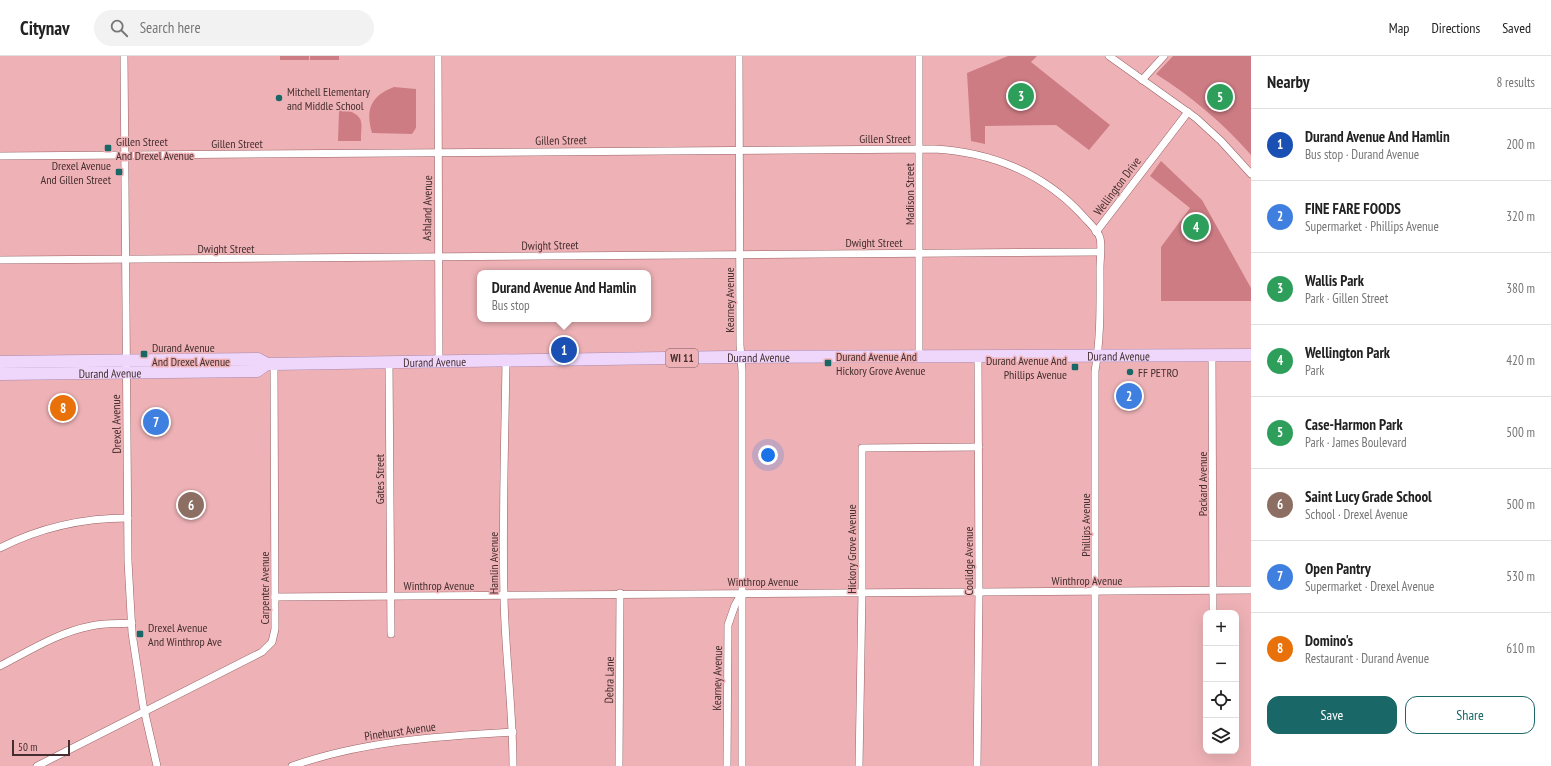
<!DOCTYPE html>
<meta charset="utf-8">
<style>
:root{--surface:#fff;--page:#f2f2f2;--text:#222;--muted:#767676;--line:#e0e0e0;--accent:#196767}
body{margin:0;font-family:"PT Sans Narrow",sans-serif;background:var(--page);color:var(--text)}
.controls{position:absolute;right:12px;bottom:12px;display:grid;overflow:hidden;border-radius:8px;box-shadow:0 4px 16px #0002}
.controls button{width:36px;height:36px;display:grid;place-items:center;padding:0;border:0;border-bottom:1px solid var(--line);background:var(--surface);color:var(--text);font:20px sans-serif}
.scale{position:absolute;left:12px;bottom:10px;width:58px;box-sizing:border-box;padding-left:4px;border:2px solid #452e2f;border-top:0;font-size:11px;line-height:14px;white-space:nowrap;color:#452e2f;-webkit-text-stroke:3px #eeb2b6;paint-order:stroke}
.you{position:absolute;left:768px;top:399px;width:14px;height:14px;margin:-10px;border:3px solid #fff;border-radius:50%;background:#1a73e8;box-shadow:0 0 0 6px #1a73e833}
.badge{display:grid;place-items:center;width:26px;height:26px;border-radius:50%;background:var(--accent);color:#fff;font-size:13px;font-weight:700}
.pin{position:absolute;translate:-50% -50%;border:2px solid #fff;box-shadow:0 1px 4px #0006}
.popup{position:absolute;left:477px;top:214px;width:174px;height:52px;box-sizing:border-box;display:grid;place-content:center;border-radius:8px;background:var(--surface);filter:drop-shadow(0 1px 3px #0005);font-size:13px;white-space:nowrap;color:var(--muted)}
.popup b{font-size:15px;color:var(--text)}
.popup::after{content:'';position:absolute;left:50%;top:100%;margin-left:-8px;border:8px solid transparent;border-top-color:var(--surface)}
.list{margin:0;padding:0;list-style:none}
h2{display:flex;justify-content:space-between;align-items:center;height:52px;margin:0;padding:0 16px;font-size:17px}
h2 small{font-size:13px;font-weight:400;color:var(--muted)}
.list li{display:grid;grid-template-columns:26px 1fr auto;gap:12px;align-items:center;box-sizing:border-box;height:72px;padding:0 16px;border-top:1px solid var(--line)}
.list b{display:block;font-size:15px;white-space:nowrap}
.list p{margin:0;font-size:13px;white-space:nowrap;color:var(--muted)}
.list em{font-size:13px;font-style:normal;color:var(--muted)}
.actions{display:flex;gap:8px;padding:12px 16px}
.actions a{flex:1;padding:9px 0;border:1px solid var(--accent);border-radius:12px;text-align:center;font-size:14px;color:var(--accent)}
.actions .main{background:var(--accent);color:#fff}
.icon{flex:none;width:22px;height:22px;fill:none;stroke:currentColor;stroke-width:2;stroke-linecap:round;stroke-linejoin:round}
.map{position:relative;flex:none;width:1251px;height:710px;overflow:hidden}
header{display:flex;align-items:center;gap:24px;box-sizing:border-box;height:56px;padding:0 20px;background:var(--surface);border-bottom:1px solid var(--line)}
header strong{font-size:19px}
nav{display:flex;gap:22px;margin-inline-start:auto;font-size:14px}
.search{width:280px;height:36px;background:var(--page);display:flex;align-items:center;gap:10px;box-sizing:border-box;padding:0 14px;border-radius:22px;color:var(--muted);font-size:15px}
main{display:flex}
aside{flex:1;background:var(--surface)}
.map>svg:first-child{display:block}
.green{fill:#cd7c83}
.lines{fill:none;stroke-linecap:round;stroke-linejoin:round}
.street-casing{stroke:#976165;stroke-width:8}
.primary-casing{stroke:#ac8ab0;stroke-width:13}
.street{stroke:#fff;stroke-width:7}
.primary{stroke:#eed7fa;stroke-width:12}
.poi-dot{fill:#196767;stroke:#eeb2b6;stroke-width:1.5}
.labels{text-anchor:middle;dominant-baseline:central;stroke-width:3;stroke-linejoin:round;paint-order:stroke}
.shield{fill:#eeb2b6;stroke:#785658;stroke-width:1}
.shield-label{font-size:11px;font-weight:bold;fill:#452e2f}
.poi-label{font-size:12px;fill:#452e2f;stroke:#eeb2b6;text-anchor:start}
.street-label{font-size:12px;fill:#452e2f;stroke:#eeb2b6}
</style>
<header>
<strong>Citynav</strong>
<div class="search"><svg class="icon" aria-label="search" viewBox="0 0 24 24"><circle cx="10" cy="10" r="6"/><path d="M15 15l6 6"/></svg>Search here</div>
<nav><a>Map</a><a>Directions</a><a>Saved</a></nav>
</header>
<main>
<div class="map">
<svg width="1251" height="710" viewBox="0 0 1251 710">
<rect width="100%" height="100%" fill="#eeb2b6"/>
<g class="green">
<rect x="280" y="0" width="29" height="4"/>
<rect x="310" y="0" width="29" height="4"/>
<path d="M1008,0H1037L1031,6L1110,69L1089,94L1056,69L985,70V88L971,85L967,17Z"/>
<path d="M1173,0H1251V99C1223,67 1192,41 1156,18Z"/>
<path d="M394,31L416,33V72L412,78L372,77C365,53 371,40 394,31Z"/>
<path d="M346,54C366,60 361,68 361,85H338L339,55Z"/>
<path d="M1161,105L1202,144L1251,232V245H1161V191L1190,152L1150,120Z"/>
</g>
<g class="lines">
<g class="street-casing">
<g id="street">
<path d="M124,0L128,505L132,577L143,649L157,710"/>
<path d="M438,0L439,305"/>
<path d="M739,0L740,289L742,315V710"/>
<path d="M919,0V301"/>
<path d="M1109,0L1196,62L1221,85L1251,118"/>
<path d="M1142,24L1164,0"/>
<path d="M0,100L934,93C991,96 1044,117 1083,160C1088,166 1098,174 1100,182C1102,190 1100,203 1100,212C1100,247 1101,281 1095,315V710"/>
<path d="M1096,176L1188,56"/>
<path d="M0,204L1100,196"/>
<path d="M1212,299L1213,557"/>
<path d="M506,304C505,383 502,462 504,541C505,597 513,653 513,710"/>
<path d="M389,306L391,578"/>
<path d="M0,492C41,471 82,462 128,462"/>
<path d="M275,541L1251,534"/>
<path d="M0,610C29,595 59,576 91,570C105,567 118,568 132,567"/>
<path d="M37,710L262,596L272,586L275,573L274,308"/>
<path d="M292,710C363,685 439,680 513,676"/>
<path d="M619,710L620,537"/>
<path d="M727,710L728,569L735,549L742,537"/>
<path d="M859,710L862,536V392L979,391"/>
<path d="M977,710L979,535L978,300"/>
</g>
</g>
<g class="primary-casing">
<g id="primary">
<path id="s1" d="M0,306L258,303L267,308H274L729,301L1251,299"/>
<path id="s2" d="M0,318L254,315H257L267,308"/>
</g>
</g>
<use href="#street" class="street"/>
<use href="#primary" class="primary"/>
</g>
<g class="poi-dot">
<circle cx="279" cy="42" r="4"/>
<rect x="104" y="88" width="8" height="8" rx="2"/>
<rect x="115" y="112" width="8" height="8" rx="2"/>
<rect x="140" y="294" width="8" height="8" rx="2"/>
<rect x="824" y="303" width="8" height="8" rx="2"/>
<rect x="1071" y="307" width="8" height="8" rx="2"/>
<circle cx="1130" cy="316" r="4"/>
<rect x="136" y="574" width="8" height="8" rx="2"/>
</g>
<g class="labels">
<rect class="shield" x="666" y="293" width="32" height="18" rx="3"/>
<g class="shield-label">
<text x="682" y="302">WI 11</text>
</g>
<g class="poi-label">
<text x="287" y="35">Mitchell Elementary<tspan x="287" dy="14">and Middle School</tspan></text>
<text x="116" y="85">Gillen Street<tspan x="116" dy="14">And Drexel Avenue</tspan></text>
<text x="111" y="109" text-anchor="end">Drexel Avenue<tspan x="111" dy="14">And Gillen Street</tspan></text>
<text x="152" y="291">Durand Avenue<tspan x="152" dy="14">And Drexel Avenue</tspan></text>
<text x="836" y="300">Durand Avenue And<tspan x="836" dy="14">Hickory Grove Avenue</tspan></text>
<text x="1067" y="304" text-anchor="end">Durand Avenue And<tspan x="1067" dy="14">Phillips Avenue</tspan></text>
<text x="1138" y="316">FF PETRO</text>
<text x="148" y="571">Drexel Avenue<tspan x="148" dy="14">And Winthrop Ave</tspan></text>
</g>
<g class="street-label">
<text x="885" y="82">Gillen Street</text>
<text transform="translate(561 84) rotate(-1)">Gillen Street</text>
<text x="237" y="87">Gillen Street</text>
<text transform="translate(1117 130) rotate(-53)">Wellington Drive</text>
<text transform="translate(909 138) rotate(-90)">Madison Street</text>
<text transform="translate(427 152) rotate(-89)">Ashland Avenue</text>
<text x="874" y="186">Dwight Street</text>
<text transform="translate(550 189) rotate(-1)">Dwight Street</text>
<text x="226" y="192">Dwight Street</text>
<text transform="translate(729 244) rotate(-90)">Kearney Avenue</text>
<text stroke="none"><textPath href="#s1" startOffset="1120">Durand Avenue</textPath></text>
<text stroke="none"><textPath href="#s1" startOffset="760">Durand Avenue</textPath></text>
<text stroke="none"><textPath href="#s1" startOffset="436">Durand Avenue</textPath></text>
<text stroke="none"><textPath href="#s2" startOffset="110">Durand Avenue</textPath></text>
<text transform="translate(116 368) rotate(-91)">Drexel Avenue</text>
<text transform="translate(379 423) rotate(-90)">Gates Street</text>
<text transform="translate(1202 428) rotate(-90)">Packard Avenue</text>
<text transform="translate(1085 469) rotate(-90)">Phillips Avenue</text>
<text transform="translate(851 493) rotate(-90)">Hickory Grove Avenue</text>
<text transform="translate(968 505) rotate(-90)">Coolidge Avenue</text>
<text transform="translate(493 507) rotate(-90)">Hamlin Avenue</text>
<text x="1087" y="524">Winthrop Avenue</text>
<text x="763" y="525">Winthrop Avenue</text>
<text x="439" y="529">Winthrop Avenue</text>
<text transform="translate(264 532) rotate(-90)">Carpenter Avenue</text>
<text transform="translate(717 622) rotate(-89)">Kearney Avenue</text>
<text transform="translate(609 624) rotate(-89)">Debra Lane</text>
<text transform="translate(400 675) rotate(-8)">Pinehurst Avenue</text>
</g>
</g>
</svg>
<div class="controls">
<button>+</button>
<button>−</button>
<button><svg class="icon" aria-label="locate" viewBox="0 0 24 24"><circle cx="12" cy="12" r="6"/><path d="M12 2v4M12 18v4M2 12h4M18 12h4"/></svg></button>
<button><svg class="icon" aria-label="layers" viewBox="0 0 24 24"><path d="M12 4l9 5-9 5-9-5zM3 14l9 5 9-5"/></svg></button>
</div>
<div class="scale">50 m</div>
<div class="you"></div>
<div class="pin badge" style="left:564px;top:294px;background:#1a4fb4">1</div>
<div class="popup"><b>Durand Avenue And Hamlin</b>Bus stop</div>
<div class="pin badge" style="left:1129px;top:340px;background:#3f7fe0">2</div>
<div class="pin badge" style="left:1021px;top:40px;background:#2e9e5b">3</div>
<div class="pin badge" style="left:1196px;top:171px;background:#2e9e5b">4</div>
<div class="pin badge" style="left:1220px;top:41px;background:#2e9e5b">5</div>
<div class="pin badge" style="left:191px;top:449px;background:#8d6e63">6</div>
<div class="pin badge" style="left:156px;top:366px;background:#3f7fe0">7</div>
<div class="pin badge" style="left:63px;top:352px;background:#e8710a">8</div>
</div>
<aside>
<h2>Nearby<small>8 results</small></h2>
<ul class="list">
<li><span class="badge" style="background:#1a4fb4">1</span><div><b>Durand Avenue And Hamlin</b><p>Bus stop · Durand Avenue</p></div><em>200 m</em></li>
<li><span class="badge" style="background:#3f7fe0">2</span><div><b>FINE FARE FOODS</b><p>Supermarket · Phillips Avenue</p></div><em>320 m</em></li>
<li><span class="badge" style="background:#2e9e5b">3</span><div><b>Wallis Park</b><p>Park · Gillen Street</p></div><em>380 m</em></li>
<li><span class="badge" style="background:#2e9e5b">4</span><div><b>Wellington Park</b><p>Park</p></div><em>420 m</em></li>
<li><span class="badge" style="background:#2e9e5b">5</span><div><b>Case-Harmon Park</b><p>Park · James Boulevard</p></div><em>500 m</em></li>
<li><span class="badge" style="background:#8d6e63">6</span><div><b>Saint Lucy Grade School</b><p>School · Drexel Avenue</p></div><em>500 m</em></li>
<li><span class="badge" style="background:#3f7fe0">7</span><div><b>Open Pantry</b><p>Supermarket · Drexel Avenue</p></div><em>530 m</em></li>
<li><span class="badge" style="background:#e8710a">8</span><div><b>Domino's</b><p>Restaurant · Durand Avenue</p></div><em>610 m</em></li>
</ul>
<div class="actions"><a class="main">Save</a><a>Share</a></div>
</aside>
</main>
